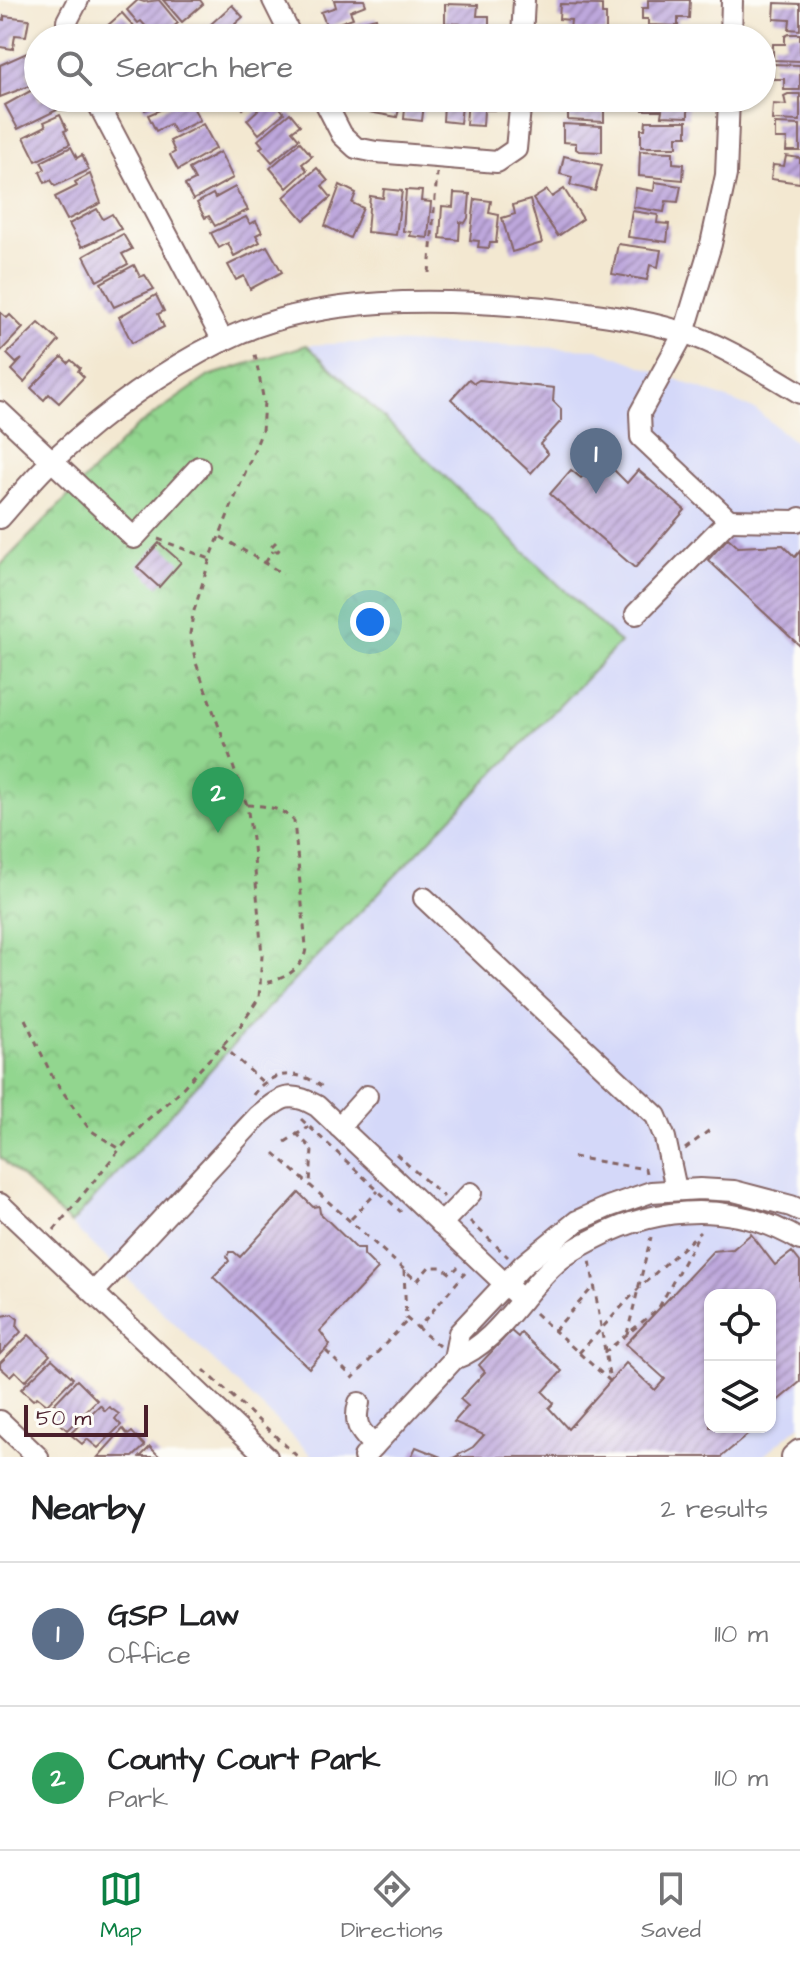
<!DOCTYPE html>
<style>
:root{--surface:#fff;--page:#f6f6f6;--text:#202124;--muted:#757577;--line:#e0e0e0;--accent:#0b8043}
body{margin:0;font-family:"Architects Daughter",sans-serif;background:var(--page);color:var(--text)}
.controls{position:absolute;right:24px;bottom:24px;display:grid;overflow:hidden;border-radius:16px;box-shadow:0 2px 6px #0004}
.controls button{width:72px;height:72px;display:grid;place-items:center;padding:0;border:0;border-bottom:2px solid var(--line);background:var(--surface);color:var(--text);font:40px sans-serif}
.scale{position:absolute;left:24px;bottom:20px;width:124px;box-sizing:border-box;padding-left:8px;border:4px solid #4a1f2b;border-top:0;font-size:22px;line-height:28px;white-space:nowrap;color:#4a1f2b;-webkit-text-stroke:6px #fdfcf7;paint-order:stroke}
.you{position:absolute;left:370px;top:622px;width:28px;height:28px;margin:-20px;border:6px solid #fff;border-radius:50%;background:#1a73e8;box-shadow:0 0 0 12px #1a73e833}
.badge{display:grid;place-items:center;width:52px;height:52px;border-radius:50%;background:var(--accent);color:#fff;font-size:26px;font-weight:700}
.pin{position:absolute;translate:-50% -66px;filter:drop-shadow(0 2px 4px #0008)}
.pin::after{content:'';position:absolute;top:42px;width:28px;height:24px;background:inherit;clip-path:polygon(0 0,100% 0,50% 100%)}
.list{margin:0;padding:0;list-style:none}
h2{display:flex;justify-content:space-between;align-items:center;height:104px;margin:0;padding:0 32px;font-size:34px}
h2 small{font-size:26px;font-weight:400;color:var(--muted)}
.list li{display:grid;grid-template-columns:52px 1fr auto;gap:24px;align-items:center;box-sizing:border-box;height:144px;padding:0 32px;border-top:2px solid var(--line)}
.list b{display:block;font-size:30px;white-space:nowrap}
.list p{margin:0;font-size:26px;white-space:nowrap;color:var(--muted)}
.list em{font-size:26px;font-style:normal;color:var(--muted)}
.icon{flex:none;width:44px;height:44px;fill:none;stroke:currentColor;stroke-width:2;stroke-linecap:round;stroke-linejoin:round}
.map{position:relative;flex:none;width:800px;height:1457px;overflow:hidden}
.search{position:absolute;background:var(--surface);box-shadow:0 2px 6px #0004;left:24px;right:24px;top:24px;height:88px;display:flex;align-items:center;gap:20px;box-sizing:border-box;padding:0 28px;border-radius:44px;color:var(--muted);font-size:30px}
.sheet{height:392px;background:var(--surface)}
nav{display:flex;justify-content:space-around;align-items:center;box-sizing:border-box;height:112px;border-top:2px solid var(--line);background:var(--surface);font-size:22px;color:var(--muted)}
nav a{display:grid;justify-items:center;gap:4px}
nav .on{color:var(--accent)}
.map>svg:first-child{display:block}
.built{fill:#d4d8f9;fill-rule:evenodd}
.park{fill:url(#park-crowns);stroke:#6e7a5d;stroke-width:2}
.building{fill:url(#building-hatch)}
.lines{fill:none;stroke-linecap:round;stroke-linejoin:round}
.minor-casing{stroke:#856565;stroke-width:24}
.major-casing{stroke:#856565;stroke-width:28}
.path{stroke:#856565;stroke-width:3;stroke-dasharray:6 6;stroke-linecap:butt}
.minor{stroke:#fff;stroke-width:20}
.major{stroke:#fff;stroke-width:24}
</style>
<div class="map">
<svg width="800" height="1457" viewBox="0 0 800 1457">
<defs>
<pattern id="park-crowns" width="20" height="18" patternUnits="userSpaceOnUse" patternTransform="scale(2)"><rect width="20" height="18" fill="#92d68f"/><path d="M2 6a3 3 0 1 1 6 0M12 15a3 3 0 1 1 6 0" fill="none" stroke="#7fb77c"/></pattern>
<pattern id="building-hatch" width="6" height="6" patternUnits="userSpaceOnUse" patternTransform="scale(2)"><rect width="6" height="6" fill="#bda7dc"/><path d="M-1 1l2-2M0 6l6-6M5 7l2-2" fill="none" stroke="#9c87b3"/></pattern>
</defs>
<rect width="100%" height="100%" fill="#fdfcf7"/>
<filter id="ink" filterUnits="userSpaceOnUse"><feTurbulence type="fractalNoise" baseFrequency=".0125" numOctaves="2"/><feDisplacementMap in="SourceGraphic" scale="16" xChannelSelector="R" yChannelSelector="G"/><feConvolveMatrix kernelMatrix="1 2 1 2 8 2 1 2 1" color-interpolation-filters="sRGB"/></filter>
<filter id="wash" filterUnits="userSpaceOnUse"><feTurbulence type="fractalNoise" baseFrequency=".006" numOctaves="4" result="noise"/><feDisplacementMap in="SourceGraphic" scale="32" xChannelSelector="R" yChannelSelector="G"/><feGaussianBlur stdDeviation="1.8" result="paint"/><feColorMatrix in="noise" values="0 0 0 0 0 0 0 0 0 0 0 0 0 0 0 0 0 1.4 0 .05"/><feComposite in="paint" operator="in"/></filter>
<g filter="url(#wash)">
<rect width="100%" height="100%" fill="#f3e8d1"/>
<path class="built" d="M375,342L597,349L756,410L800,446V1425L762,1457H314L71,1224L253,1023L620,644L307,345ZM710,1295H770V1427H710Z"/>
<path class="park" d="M307,345L620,643L253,1023L71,1224L0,1157V566L136,427L209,376Z"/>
<g id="blocks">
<g class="building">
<path d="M138,0L144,2L159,0L178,23L160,38H156L141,21L138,23L127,10Z"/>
<path d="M163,0H200L203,4L182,22Z"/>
<path d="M334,0H364L366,5L350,11L353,18L327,27L321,12L336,7Z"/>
<path d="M648,0H690L689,18H678V26L648,25V19H642V8H648Z"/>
<path d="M775,3L800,4V30L789,29L790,20L774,19Z"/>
<path d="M445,4L478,5L477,16H489V32L460,31V24L445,23Z"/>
<path d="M560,4L602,5V14H606V32L570,30L571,20L559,19Z"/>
<path d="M232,5L243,17L235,24L242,32L235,38H205L201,33Z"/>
<path d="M122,13L144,38H101L98,34Z"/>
<path d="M4,16L29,19L26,36L15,35L13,49L0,47V19L4,20Z"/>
<path d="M376,18L382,38H336L334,29Z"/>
<path d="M644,30H677V38H643Z"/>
<path d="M789,34H800V61L773,60V44H785V36Z"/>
<path d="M29,52L35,69L27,72L32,85L0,97V65Z"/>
<path d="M773,64L800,65V90H784V79H773Z"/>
<path d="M34,89L39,100L51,98L57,110L18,129L5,105Z"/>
<path d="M788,94H800V121L772,120L773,104L786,105L784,96Z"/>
<path d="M140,98H170L145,110Z"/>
<path d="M188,98L200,120L175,133L170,124L156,131L148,115Z"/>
<path d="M234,98H256L243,109Z"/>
<path d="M262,98H284L277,104L284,113L259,134L247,120L260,108L256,103Z"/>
<path d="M369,98H402L397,117L368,112Z"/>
<path d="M406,98H433L432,105L424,104L422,121L404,119Z"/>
<path d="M436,98H463L460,123L443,121L444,105L436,104Z"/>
<path d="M468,98H495L494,110H484L483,126L466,125Z"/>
<path d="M557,98H600V103L604,104V122L568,120V110L557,109Z"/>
<path d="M643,98H675V101H688V117L661,116L662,110H643Z"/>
<path d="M290,113L300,125L292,131L299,139L272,162L260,148L263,146L258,140Z"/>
<path d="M60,115L67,130L64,131L70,144L36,161L24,137L46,126L44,122Z"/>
<path d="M646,121H687V136H677V147H641V129H645Z"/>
<path d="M203,124L216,148L178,170L170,155L175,152L170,141Z"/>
<path d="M563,124L602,126V152L579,151L576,149V143L563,142Z"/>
<path d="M775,124L800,125V151H786L787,139H775Z"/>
<path d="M300,142L312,156L302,164L307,170L287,188L270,168Z"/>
<path d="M71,147L77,158L82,155L89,170L55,186L51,180L45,183L40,172L45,169L41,162Z"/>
<path d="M640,151L673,152V163L684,164L683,180L639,176Z"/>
<path d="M220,152L233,178L193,200L185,185L195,180L189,169Z"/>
<path d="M564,156L602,165L595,191L570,185L572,177L560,174Z"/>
<path d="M786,156L800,158V183L771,179L773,165L784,166Z"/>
<path d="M317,168L328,181L322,186L331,197L304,220L284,197Z"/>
<path d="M90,174L101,203L67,220L55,197L77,186L75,182Z"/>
<path d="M655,182L681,186L678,202L666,201L664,212L633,207L636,188L654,191Z"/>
<path d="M340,185L356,193L352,203L363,208L350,238L325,226Z"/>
<path d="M235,187L248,210L215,226L209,216L205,218L197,203L213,194L215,198Z"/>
<path d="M384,189L402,191L396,235L367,232L370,196L383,198Z"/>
<path d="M564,189L583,219L558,236L533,199L547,190L552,197Z"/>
<path d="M406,190L422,191L421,201L431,202L428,238L410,236L411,232L403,231Z"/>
<path d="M454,193L470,194L468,218L465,223L460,222L459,240L440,238L442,206L453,207Z"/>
<path d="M475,199L491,201L489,213L499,215L496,243H490L489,248L478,247L479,241L470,240Z"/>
<path d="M530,200L542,243L512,252L502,218L515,214L513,205Z"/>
<path d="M97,209L103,219L112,214L121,229L82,247L69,224Z"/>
<path d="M632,211L658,215L657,223L669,224L667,242L628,237Z"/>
<path d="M246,217L250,224L256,221L262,232L256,235L260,242L234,256L228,243L219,248L211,233Z"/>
<path d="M123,234L132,249L122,254L128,264L97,281L84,256Z"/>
<path d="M618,244L661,250L658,267L650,265L647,280L612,274Z"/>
<path d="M267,246L282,272L250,289L244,276L236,280L228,265Z"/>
<path d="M134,265L140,277L145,275L154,289L114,307L101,283Z"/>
<path d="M156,295L164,311L158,314L164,327L132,343L119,317Z"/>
<path d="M0,312L7,318L10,315L23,328L0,352Z"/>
<path d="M39,323L59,341L24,382L12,370L22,359L16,363L7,354Z"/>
<path d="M62,357L68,363L71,360L80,368L78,371L84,377L59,403L49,394L44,400L31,388Z"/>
<path d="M469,379L474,383L479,380L554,388L553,401L561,409V421L540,444L548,454L531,473L451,399Z"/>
<path d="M593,465H609L627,483L638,470L685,510L635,568L550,494L571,470L581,478Z"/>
<path d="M728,538L738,547L783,545L795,557L800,551V646L708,560Z"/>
<path d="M159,543L181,562L159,587L137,567Z"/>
<path d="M299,1193L313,1207L319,1206L320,1213L356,1248H364V1255L378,1269L320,1331L330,1345L309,1368L213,1277L229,1261L227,1257L229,1252H234L240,1257Z"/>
<path d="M751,1234L775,1265L792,1252L800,1262V1382L770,1407V1295H710V1427H757L721,1457H455L473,1447L484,1435L454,1422L468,1406L460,1399L485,1372L479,1365L511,1331L518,1337L521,1333L562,1371L543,1392L554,1403L549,1408L568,1429L626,1363L655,1390L665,1379L626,1344L713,1251L733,1249Z"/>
<path d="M0,1312L3,1316L12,1314L18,1319L17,1327L21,1332L0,1354Z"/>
<path d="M29,1335L50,1355L25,1381L15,1371L10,1376L0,1367V1363Z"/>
<path d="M52,1359L73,1378L47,1405L37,1397L33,1400L21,1389Z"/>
<path d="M77,1380L97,1400L67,1430L52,1416L57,1412L52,1406Z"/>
<path d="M100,1405L105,1411L109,1407L119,1414L115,1419L121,1425L98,1448L87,1439L82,1444L70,1434Z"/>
<path d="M123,1429L128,1435L132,1432L145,1446L133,1457H98Z"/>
<path d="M150,1447L160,1457H140Z"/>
<path d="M416,1447L441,1457H411Z"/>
</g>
</g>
</g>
<g filter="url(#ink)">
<use href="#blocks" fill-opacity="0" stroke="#856565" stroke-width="2"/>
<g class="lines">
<g class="minor-casing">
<g id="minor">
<path d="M273,0L292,38"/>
<path d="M69,38L67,21L78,0"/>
<path d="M522,38L524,0"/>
<path d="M731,38L732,0"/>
<path d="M95,98L223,341"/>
<path d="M323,98L342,135L356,148L376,152L497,162L516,149L521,98"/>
<path d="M0,412L134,538L199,467"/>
<path d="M0,518C17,499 34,477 53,460C104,413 160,372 222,341C316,294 442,298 544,308C591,313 636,318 682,332C724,345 763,371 800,393"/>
<path d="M729,520L797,521L800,518"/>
<path d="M636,614L729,520L641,437L640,413L684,333L711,244L726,175L729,98"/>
<path d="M424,898L656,1116L665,1138L676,1189"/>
<path d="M339,1127L367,1096"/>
<path d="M0,1204L267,1457"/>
<path d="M441,1224L471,1193"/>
<path d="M94,1292L258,1116C281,1097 289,1090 317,1106L522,1300"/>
<path d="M454,1359L459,1333L523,1265L577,1221L608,1207L651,1192L700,1189L734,1191L791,1206L800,1210"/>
<path d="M359,1403C353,1425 360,1431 374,1446"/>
<path d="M0,1421L38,1457"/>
<path d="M364,1457L454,1359C497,1344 521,1294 555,1264C566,1253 582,1245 596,1238C661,1204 736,1202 800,1240"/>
</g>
</g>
<g class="major-casing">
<path id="major" d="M794,1457L800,1452"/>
</g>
<g class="path">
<path d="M429,273L437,173"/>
<path d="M221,537L283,574"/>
<path d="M158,539L210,559"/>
<path d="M276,542L272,546L273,551H278L281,547"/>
<path d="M265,563L273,551"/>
<path d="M247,805C265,806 281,807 294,821L306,946C306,968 281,982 261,983"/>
<path d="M25,1019L53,1078L90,1130L120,1149"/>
<path d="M222,1045L267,1086"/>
<path d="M253,1095C272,1068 302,1070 325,1089"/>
<path d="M301,1119L401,1212"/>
<path d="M296,1133L312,1149L310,1184"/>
<path d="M285,1142L308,1127"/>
<path d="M685,1149L711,1129"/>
<path d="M274,1153L417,1281L429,1267H442L451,1274L458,1267"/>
<path d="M396,1154L444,1197"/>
<path d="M573,1157L645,1169L646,1173"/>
<path d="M351,1219L378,1191"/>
<path d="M470,1221L508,1257"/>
<path d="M54,1230L120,1149L147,1120L176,1095L241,1025L259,998L262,956L253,846L247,805L196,663L190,634L193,614L210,559L262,431L264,402L254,349"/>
<path d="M404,1270L406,1318L418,1328"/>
<path d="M535,1313L610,1381L590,1260"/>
<path d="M554,1331L593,1287"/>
<path d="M627,1334L651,1237"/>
<path d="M439,1346L418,1328L465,1273"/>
<path d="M326,1351L353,1378L408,1320"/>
<path d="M579,1353L638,1289L700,1232"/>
<path d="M604,1353L658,1309L699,1234"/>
<path d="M204,1370L298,1457"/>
</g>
<use href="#minor" class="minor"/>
<use href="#major" class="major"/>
</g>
</g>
</svg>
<div class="controls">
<button><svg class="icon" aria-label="locate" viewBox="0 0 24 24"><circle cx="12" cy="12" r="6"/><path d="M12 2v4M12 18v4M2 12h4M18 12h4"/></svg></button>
<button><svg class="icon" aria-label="layers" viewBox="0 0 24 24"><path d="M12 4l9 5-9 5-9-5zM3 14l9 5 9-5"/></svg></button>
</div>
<div class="scale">50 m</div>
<div class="you"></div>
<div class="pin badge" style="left:596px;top:494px;background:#5c6f8a">1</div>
<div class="pin badge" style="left:218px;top:833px;background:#2e9e5b">2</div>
<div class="search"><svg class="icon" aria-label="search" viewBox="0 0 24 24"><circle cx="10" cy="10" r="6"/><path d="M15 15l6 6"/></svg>Search here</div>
</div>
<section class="sheet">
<h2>Nearby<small>2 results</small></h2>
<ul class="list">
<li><span class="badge" style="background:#5c6f8a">1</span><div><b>GSP Law</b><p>Office</p></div><em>110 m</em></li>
<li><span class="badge" style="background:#2e9e5b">2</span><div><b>County Court Park</b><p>Park</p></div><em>110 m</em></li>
</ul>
</section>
<nav>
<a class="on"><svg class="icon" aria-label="map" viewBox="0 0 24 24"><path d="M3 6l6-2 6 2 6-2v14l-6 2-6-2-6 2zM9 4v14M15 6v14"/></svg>Map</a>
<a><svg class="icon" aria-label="directions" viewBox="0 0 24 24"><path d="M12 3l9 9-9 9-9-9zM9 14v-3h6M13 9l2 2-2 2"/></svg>Directions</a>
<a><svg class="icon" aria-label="saved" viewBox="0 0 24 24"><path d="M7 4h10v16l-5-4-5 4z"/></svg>Saved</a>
</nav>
